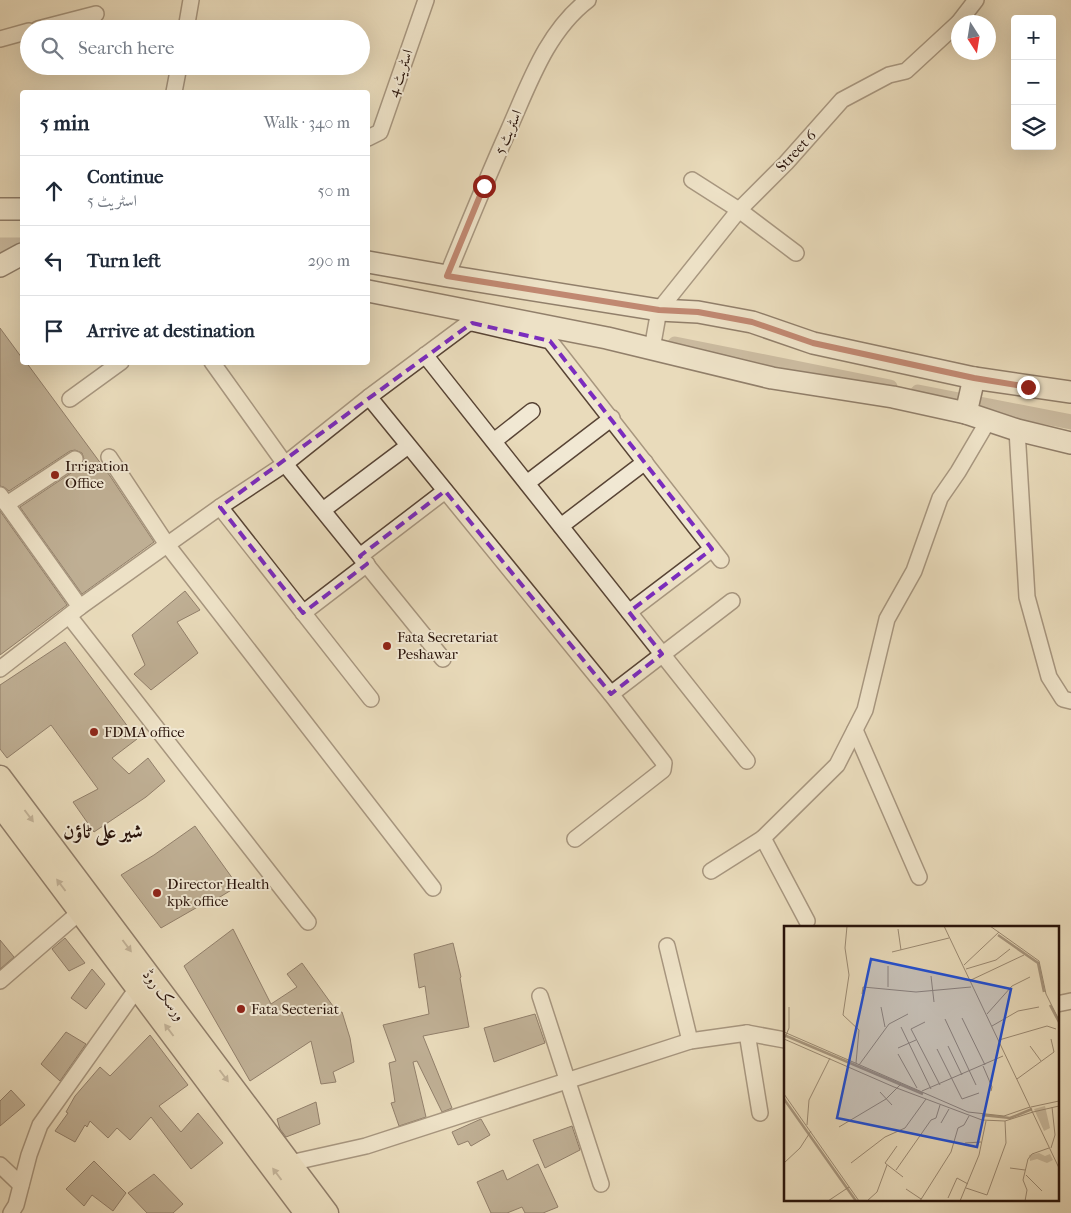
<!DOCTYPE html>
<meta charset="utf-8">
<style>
:root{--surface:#fff;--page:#f6f6f7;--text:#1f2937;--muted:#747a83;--line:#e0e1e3}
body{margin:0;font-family:"IM FELL French Canon",Amiri,serif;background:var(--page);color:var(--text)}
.controls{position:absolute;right:15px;top:15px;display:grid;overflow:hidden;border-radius:5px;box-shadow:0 5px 20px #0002}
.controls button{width:45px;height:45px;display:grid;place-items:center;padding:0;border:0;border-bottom:1px solid var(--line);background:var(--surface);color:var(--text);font:25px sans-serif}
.compass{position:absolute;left:951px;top:15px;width:45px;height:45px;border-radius:50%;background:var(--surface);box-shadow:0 5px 20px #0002;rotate:168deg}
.stop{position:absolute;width:15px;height:15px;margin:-11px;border:4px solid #8f2418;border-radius:50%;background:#fff}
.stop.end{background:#8f2418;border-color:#fff;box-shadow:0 1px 5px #0008}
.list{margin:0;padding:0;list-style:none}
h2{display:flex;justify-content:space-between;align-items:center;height:65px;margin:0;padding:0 20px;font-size:21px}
h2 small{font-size:16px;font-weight:400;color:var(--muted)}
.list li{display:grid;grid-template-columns:32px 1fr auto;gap:15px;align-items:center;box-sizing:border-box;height:70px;padding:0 20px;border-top:1px solid var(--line)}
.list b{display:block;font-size:19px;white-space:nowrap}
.list p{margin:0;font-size:16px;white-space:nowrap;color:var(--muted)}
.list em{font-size:16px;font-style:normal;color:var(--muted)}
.icon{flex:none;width:28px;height:28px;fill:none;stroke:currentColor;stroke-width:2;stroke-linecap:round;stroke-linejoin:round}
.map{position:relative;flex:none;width:1071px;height:1213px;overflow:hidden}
.search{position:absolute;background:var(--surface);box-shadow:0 5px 20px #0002;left:20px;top:20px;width:350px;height:55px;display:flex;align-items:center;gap:12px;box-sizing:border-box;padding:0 18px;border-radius:28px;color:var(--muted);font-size:19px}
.panel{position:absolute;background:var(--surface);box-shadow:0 5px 20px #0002;left:20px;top:90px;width:350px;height:275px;border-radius:5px}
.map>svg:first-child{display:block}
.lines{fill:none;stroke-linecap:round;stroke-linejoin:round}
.canal{stroke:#a7967e;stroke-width:15}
.building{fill:#8c7a65;stroke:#271108}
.street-casing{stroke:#584435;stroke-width:18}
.secondary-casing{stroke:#271108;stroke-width:24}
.primary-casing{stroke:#271108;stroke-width:25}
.street{stroke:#f1e8d3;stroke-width:15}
.secondary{stroke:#f1e8d3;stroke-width:21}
.primary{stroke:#e9dbbb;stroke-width:22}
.oneway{fill:#92806a}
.route{stroke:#8f2418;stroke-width:6}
.marked{fill:none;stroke:#7b2cbf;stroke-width:4;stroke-dasharray:10 6;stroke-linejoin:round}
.poi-dot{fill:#8f2418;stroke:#f1e8d3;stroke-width:2}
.labels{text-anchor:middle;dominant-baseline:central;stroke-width:4;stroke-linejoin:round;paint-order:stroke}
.street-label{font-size:15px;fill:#271108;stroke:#f1e8d3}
.poi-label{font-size:15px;fill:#271108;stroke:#f1e8d3;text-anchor:start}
.district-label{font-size:20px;font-weight:bold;fill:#271108;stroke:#f1e8d3}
.inset-river{fill:none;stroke:#a7967e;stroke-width:2.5}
.inset-road{fill:none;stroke:#9b8a73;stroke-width:1}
.view{fill:#1d4ed8;fill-opacity:0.15;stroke:#1d4ed8;stroke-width:2.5}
.inset-edge{fill:none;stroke:#271108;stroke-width:2.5}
</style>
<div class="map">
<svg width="1071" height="1213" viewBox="0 0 1071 1213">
<rect width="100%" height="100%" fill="#e9dbbb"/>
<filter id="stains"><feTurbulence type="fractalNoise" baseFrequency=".004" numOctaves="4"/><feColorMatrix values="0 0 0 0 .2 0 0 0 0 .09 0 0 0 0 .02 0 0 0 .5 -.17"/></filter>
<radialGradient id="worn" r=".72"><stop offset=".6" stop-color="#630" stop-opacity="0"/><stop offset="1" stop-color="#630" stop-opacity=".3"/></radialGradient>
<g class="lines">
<g class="canal">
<path d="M0,245H22"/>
<path d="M675,344L890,387"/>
<path d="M918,392L1071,422"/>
</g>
</g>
<g class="building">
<path d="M0,328L22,358V362H26L110,476L154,542L82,594L20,507L80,467L84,459L82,453L75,450L70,451L9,491L4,487L0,486Z"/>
<path d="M0,511L67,605L0,655Z"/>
<path d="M185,591L200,610L177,622L198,653L151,690L134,674L145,665L132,635Z"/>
<path d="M65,642L137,739L112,758L129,774L148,758L165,781L146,797L94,832L73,802L98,789L51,725L7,758L0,749V685Z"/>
<path d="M195,826L238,886L210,903L208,901L161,928L121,875L154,855Z"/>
<path d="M233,929L271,1004L297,987L287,974L302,963L338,1013L342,1012L350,1038L354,1062L333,1072L336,1082L321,1084L311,1041L250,1081L184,966Z"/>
<path d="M65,938L85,963L69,971L52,949Z"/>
<path d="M0,940L14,957L0,969Z"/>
<path d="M453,943L461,977L460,978L469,1027L423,1036L452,1108L442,1112L417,1061L413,1062L426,1117L399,1126L391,1103L395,1102L389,1063L396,1061L383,1025L429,1014L425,986L419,988L414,954Z"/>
<path d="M92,969L105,984L86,1009L71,998Z"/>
<path d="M535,1014L545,1043L494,1062L484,1028Z"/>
<path d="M66,1032L86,1044L60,1081L41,1064Z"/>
<path d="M150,1035L188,1085L159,1106L181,1132L198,1113L223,1143L191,1169L151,1117L130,1140L117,1128L108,1138L90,1121L87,1127L85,1125L75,1142L55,1131L68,1113L66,1112L75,1096L100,1067L110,1076Z"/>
<path d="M11,1090L25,1105L0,1126V1101Z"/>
<path d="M316,1102L320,1124L286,1137L280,1129L277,1119Z"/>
<path d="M481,1119L490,1135L471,1146L468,1141L458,1145L452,1132Z"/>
<path d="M572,1126L580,1150L545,1168L533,1140Z"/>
<path d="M94,1161L126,1193L113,1211L92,1195L84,1206L66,1189Z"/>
<path d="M538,1164L558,1207L543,1213H525L522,1207L507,1213H491L477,1182L503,1170L507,1180Z"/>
<path d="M154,1174L183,1204L173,1213H147L128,1193Z"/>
</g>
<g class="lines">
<g class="street-casing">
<g id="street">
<path d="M959,22L976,0"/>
<path d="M38,29L96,14"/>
<path d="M186,29L191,0"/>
<path d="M0,39L29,31"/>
<path d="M174,92L179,66"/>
<path d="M368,138L380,132L426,0"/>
<path d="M692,180L739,210L796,253"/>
<path d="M447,276C467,227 487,178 509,129C529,84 547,31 588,0"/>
<path d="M652,349L659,310L739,210L786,163L842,100L889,75L906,71L958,23"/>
<path d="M425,355L747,761"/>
<path d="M212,362L285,464L443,659"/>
<path d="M369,397L611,694L664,763L663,770L575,839"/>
<path d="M70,399L121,362"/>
<path d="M1017,430L1027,597L1049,677L1063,699L1071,701"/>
<path d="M494,441L532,411"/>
<path d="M109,457L168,546L433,888"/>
<path d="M527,483L612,418"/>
<path d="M0,495L80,607"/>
<path d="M7,504L75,459"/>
<path d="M220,507L371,699"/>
<path d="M323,510L408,446"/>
<path d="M561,526L645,462"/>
<path d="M360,556L445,491"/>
<path d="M629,612L712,549"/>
<path d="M303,613L367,564"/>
<path d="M69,616L308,922"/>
<path d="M0,669L80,607L220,507L285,464L369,397L467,324L472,323L550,341L721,560"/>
<path d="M611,694L732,601"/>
<path d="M855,730L919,877"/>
<path d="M763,838L807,921"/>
<path d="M711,871L763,838L837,765L865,710L887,619L914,571L940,498L958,472L988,421"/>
<path d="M667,946L690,1041"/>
<path d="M0,981L81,911"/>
<path d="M540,996L601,1184"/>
<path d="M1057,1004L1071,1001"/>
<path d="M747,1033L760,1113"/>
<path d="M290,1163L366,1146L690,1041L747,1033L785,1040"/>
<path d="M0,1165L21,1185"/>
<path d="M11,1213L16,1205L29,1155L40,1125L138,987"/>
</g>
</g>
<g class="secondary-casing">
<g id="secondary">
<path d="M0,209H22"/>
<path d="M368,262L447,276L659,310L698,312L752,322L813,343L974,378L1071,392"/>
<path d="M0,266L22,254"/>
<path d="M368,291L607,338L772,378L893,397L966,413L1017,430L1071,443"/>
<path d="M966,413L974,378"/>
</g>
</g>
<g class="primary-casing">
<g id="primary">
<path d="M0,777L327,1213"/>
<path d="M0,805L306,1213"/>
</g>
</g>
<use href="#street" class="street"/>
<use href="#secondary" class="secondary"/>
<use href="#primary" class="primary"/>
</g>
<defs><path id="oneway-solid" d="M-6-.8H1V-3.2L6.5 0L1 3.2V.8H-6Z" transform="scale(1.25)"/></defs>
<g class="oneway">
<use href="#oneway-solid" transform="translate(29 816) rotate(53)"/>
<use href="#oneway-solid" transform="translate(61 885) rotate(-127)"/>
<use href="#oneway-solid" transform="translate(127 946) rotate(53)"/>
<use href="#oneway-solid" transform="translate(169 1030) rotate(-127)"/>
<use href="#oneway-solid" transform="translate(224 1076) rotate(53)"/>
<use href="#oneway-solid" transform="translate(277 1174) rotate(-127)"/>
</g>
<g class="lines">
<path class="route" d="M484,186L447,276L659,310L698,312L752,322L813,343L974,378L1028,387"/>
</g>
<path d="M0 0H1071V1213H0ZM472,323L550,341L712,549L629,612L662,654L611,694L445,491L360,556L367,564L303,613L220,507Z" fill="#e9dbbb" fill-opacity=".55" fill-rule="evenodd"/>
<path class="marked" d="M472,323L550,341L712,549L629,612L662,654L611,694L445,491L360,556L367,564L303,613L220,507Z"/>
<g class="poi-dot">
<circle cx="55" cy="475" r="5"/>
<circle cx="387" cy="646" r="5"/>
<circle cx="94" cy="732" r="5"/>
<circle cx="157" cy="893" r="5"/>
<circle cx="241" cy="1009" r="5"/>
</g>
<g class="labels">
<g class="street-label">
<text transform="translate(400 73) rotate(-71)">اسٹریٹ 4</text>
<text transform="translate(508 132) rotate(-66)">اسٹریٹ 5</text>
<text transform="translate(796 151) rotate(-47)">Street 6</text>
<text transform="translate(164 995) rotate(53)">ورسک روڈ</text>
</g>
<g class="poi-label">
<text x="65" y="466">Irrigation<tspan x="65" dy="17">Office</tspan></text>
<text x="397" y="637">Fata Secretariat<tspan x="397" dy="17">Peshawar</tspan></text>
<text x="104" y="732">FDMA office</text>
<text x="167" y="884">Director Health<tspan x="167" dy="17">kpk office</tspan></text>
<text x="251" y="1009">Fata Secteriat</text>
</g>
<g class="district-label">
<text x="103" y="831">شیر علی ٹاؤن</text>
</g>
</g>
<g transform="translate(784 926)">
<rect width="275" height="275" fill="#e9dbbb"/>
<path d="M261,180L266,202L260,205L250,183ZM255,227L261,230L266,228L269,234L263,237L253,233L246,235L245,229Z" fill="#c8b99d"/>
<path class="inset-river" d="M214,9L254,37L260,66M266,79L275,96M0,109L139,168M0,173L72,275M198,189L226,192L248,183"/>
<path class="inset-road" d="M63,0L61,22L65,49L59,89L75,104L72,137M160,0L275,242M206,0L255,35L262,68L275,94M114,3L117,24M108,26L165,12M180,39L215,6M104,40V61M182,43L212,34L226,23M147,50L150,76M187,54L240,29M78,68L79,61L132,66L187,61M97,81L101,101M203,88L228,60L246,51M178,92L201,139M161,93L192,159M141,96L127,103L156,159M208,100L234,85L255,81M117,101L147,163M0,106L184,186L220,190L246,181M0,113L110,161L198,194L221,195L249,186M0,114L5,102V81M215,114L263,100L272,103M164,120L178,149M246,120L257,135M114,122L132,114M153,123L178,173L195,167M114,128L133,162M75,139L105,98L124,88M199,140L208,161L207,165M233,153L270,126L267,113M138,165L219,130M96,166L108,179M0,168L75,275M247,181L275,175M249,186L275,180M157,197L165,183M23,199L25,174L46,132M55,201L102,173L117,158M181,217L197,216M113,220L101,237L119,251M267,222L271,209L268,181M0,237L16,222L27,205M67,237L101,211L121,202L142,173M226,242L241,244M112,244L147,194L152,192L156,179M242,249L258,265M182,262L203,269L222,217L221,195M122,263L137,273M164,272L173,252L184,258M44,275L65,261M83,275L93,266L103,239M136,275L167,226L174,202L180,199L185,190M176,275L195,229L202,195M241,275L243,264L239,254L244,233L248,228L265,222"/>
<path class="view" d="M87,33L227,63L193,221L53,192Z"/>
<rect width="275" height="275" class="inset-edge"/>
</g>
<rect width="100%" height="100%" filter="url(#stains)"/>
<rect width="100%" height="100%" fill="url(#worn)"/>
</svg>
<div class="controls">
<button>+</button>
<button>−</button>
<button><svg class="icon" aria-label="layers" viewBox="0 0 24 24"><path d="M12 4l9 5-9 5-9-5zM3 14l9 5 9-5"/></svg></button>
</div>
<svg class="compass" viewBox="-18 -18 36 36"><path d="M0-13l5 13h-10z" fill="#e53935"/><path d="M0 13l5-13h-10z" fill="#747a83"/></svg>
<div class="stop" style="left:484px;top:186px"></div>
<div class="stop end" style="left:1028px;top:387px"></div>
<div class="search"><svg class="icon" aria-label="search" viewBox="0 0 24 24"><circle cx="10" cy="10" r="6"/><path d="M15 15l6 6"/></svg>Search here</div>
<section class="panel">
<h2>5 min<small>Walk · 340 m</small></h2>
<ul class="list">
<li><svg class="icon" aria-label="ahead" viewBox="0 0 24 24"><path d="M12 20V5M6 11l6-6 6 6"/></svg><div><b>Continue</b><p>اسٹریٹ 5</p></div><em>50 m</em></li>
<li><svg class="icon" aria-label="left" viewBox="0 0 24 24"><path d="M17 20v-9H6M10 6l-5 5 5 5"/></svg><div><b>Turn left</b></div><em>290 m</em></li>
<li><svg class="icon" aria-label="arrive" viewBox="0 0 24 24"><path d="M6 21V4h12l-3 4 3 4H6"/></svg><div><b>Arrive at destination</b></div></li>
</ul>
</section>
</div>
